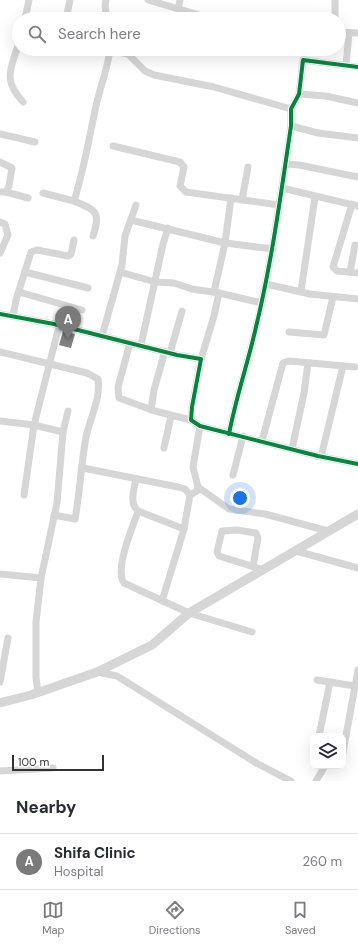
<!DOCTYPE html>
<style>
:root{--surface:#fff;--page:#f2f2f3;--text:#2b2b33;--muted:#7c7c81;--line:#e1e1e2;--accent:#7a7a7a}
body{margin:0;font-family:"DM Sans",sans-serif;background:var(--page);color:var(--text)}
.controls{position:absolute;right:12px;bottom:12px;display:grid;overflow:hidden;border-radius:8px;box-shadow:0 4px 16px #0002}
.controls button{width:36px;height:36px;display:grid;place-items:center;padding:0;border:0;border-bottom:1px solid var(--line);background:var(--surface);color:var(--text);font:20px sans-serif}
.scale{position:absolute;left:12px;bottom:10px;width:92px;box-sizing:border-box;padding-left:4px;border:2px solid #323232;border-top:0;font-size:11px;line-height:14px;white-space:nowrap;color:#323232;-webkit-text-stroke:3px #fff;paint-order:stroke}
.you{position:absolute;left:240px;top:498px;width:14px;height:14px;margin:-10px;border:3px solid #fff;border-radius:50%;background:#1a73e8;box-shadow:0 0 0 6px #1a73e833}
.badge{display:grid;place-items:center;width:26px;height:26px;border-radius:50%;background:var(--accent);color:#fff;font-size:13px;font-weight:700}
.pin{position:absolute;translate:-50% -33px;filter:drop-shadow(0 1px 2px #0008)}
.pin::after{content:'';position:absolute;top:21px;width:14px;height:12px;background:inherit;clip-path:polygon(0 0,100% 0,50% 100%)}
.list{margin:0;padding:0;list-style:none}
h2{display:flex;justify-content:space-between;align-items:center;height:52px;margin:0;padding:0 16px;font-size:17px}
h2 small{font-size:13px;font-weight:400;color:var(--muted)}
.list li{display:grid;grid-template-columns:26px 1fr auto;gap:12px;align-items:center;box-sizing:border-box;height:56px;padding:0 16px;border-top:1px solid var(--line)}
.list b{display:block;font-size:15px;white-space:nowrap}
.list p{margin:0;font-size:13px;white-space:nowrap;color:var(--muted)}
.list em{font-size:13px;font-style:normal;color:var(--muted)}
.icon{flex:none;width:22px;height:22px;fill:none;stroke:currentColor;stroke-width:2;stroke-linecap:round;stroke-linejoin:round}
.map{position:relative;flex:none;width:358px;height:781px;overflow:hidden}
.search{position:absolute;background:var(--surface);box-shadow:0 4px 16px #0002;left:12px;right:12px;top:12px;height:44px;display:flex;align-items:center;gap:10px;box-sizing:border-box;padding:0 14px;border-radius:22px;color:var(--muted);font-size:15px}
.sheet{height:108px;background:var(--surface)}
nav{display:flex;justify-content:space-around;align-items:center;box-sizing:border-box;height:56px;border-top:1px solid var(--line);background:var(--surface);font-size:11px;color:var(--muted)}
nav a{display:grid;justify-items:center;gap:2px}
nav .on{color:var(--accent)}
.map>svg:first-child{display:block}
.building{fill:#808080}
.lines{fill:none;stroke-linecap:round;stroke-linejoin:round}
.minor{stroke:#d6d6d6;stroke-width:7}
.tertiary{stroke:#d6d6d6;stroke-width:9}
.cycleway-casing{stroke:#fff;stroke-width:6}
.cycleway{stroke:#00873e;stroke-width:4}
</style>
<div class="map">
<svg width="358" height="781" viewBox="0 0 358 781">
<rect width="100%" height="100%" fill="#fff"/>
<path class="building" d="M63,331L75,334L71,348L59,345Z"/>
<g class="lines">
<g class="minor">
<path d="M106,0L105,6L107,19"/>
<path d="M148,0L206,17"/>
<path d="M178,9L180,0"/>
<path d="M292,18L303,19"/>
<path d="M25,19L29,0"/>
<path d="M66,19L70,0"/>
<path d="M335,19V0"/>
<path d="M339,32L358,33"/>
<path d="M19,42C11,69 2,79 23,102"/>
<path d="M110,50L128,54L145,71L154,75L214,87L291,109"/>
<path d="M346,65L349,33"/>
<path d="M299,94L326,96L358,103"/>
<path d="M291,126L318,133L358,138"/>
<path d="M0,134L35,142"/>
<path d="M113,146L180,162L184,167L180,186L186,192L279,205"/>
<path d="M0,162L12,168L9,186L6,192H0"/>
<path d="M286,164L299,165L358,177"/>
<path d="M282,188L358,206"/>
<path d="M6,192L28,198"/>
<path d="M43,193L74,201"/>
<path d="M231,198L225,243L273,249"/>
<path d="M242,200L248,167"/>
<path d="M352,204L333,267L337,271L358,273"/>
<path d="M131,220L225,243L214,292"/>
<path d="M0,222L5,224L8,235L0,253"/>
<path d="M93,236C101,212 96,210 74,201C84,170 89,138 96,106C100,87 108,68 110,49"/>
<path d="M25,272L88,288"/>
<path d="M120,272L155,282L174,283L192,289L219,293L262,303"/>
<path d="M350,272L355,245"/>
<path d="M266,284L310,294L358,299"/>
<path d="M301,291L315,197"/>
<path d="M19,292L82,310"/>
<path d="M0,314L54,324L177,355L201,359L192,407L191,420L200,426L318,456L358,464"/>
<path d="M13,316L16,300L31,252L37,250L68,256L71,254L74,240"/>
<path d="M289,332L324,335L333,297"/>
<path d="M102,336L122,265L125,236L136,205"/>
<path d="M130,343L118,387L119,398L155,411L191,420"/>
<path d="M141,345L163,244L168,228"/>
<path d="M0,352L87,373L98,379C101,398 90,418 86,437C81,464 80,492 75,519L54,515"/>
<path d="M170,353L182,311"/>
<path d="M201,359L214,316L219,293"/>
<path d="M151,410L154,390L165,351"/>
<path d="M0,421L34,425L63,432L57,503L41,578L36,622V678L38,692"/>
<path d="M63,432L68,411"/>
<path d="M229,434C236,397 248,363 256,327C272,261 281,193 291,126V109L299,94L303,60L358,67"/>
<path d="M262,441L283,363L289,361L355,367"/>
<path d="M164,448L171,416"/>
<path d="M292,449L304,393L308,363"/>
<path d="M321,457L343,366"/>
<path d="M83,468L178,487L185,489L190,495L184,529L162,601"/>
<path d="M233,475L243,436"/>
<path d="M136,479C134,490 129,503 138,511L184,529"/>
<path d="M198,487L229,509L265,514L328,531"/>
<path d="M24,495L34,425L59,326"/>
<path d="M190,495L197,491L198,487L193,467L200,426"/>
<path d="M138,511C133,527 114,569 124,583L189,613L252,632"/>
<path d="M296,551L358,568"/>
<path d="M253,566L258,538L256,533L237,530L222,531L217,552L219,556L264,570"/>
<path d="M0,574L41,578"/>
<path d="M97,672L117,676L258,764L291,781"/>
<path d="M317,680L355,686"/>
<path d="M0,682L8,638"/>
<path d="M319,736L330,682"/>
<path d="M343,752L358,670"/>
<path d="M0,771L53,768"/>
<path d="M316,781L325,766"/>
</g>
<path class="tertiary" d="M0,703L31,695L97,672L152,645L189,613L358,514"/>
<g class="cycleway-casing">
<g id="cycleway">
<path d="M0,314L54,324L177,355L201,359L192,407L191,420L200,426L318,456L358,464"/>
<path d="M229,434C236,397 248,363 256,327C272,261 281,193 291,126V109L299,94L303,60L358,67"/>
</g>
</g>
<use href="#cycleway" class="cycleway"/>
</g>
</svg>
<div class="controls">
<button><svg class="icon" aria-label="layers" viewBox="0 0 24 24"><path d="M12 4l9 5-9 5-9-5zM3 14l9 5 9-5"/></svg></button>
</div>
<div class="scale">100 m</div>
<div class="you"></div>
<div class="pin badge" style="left:68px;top:339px">A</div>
<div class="search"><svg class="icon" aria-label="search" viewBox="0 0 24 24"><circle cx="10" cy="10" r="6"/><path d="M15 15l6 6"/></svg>Search here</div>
</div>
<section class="sheet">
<h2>Nearby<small></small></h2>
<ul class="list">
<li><span class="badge">A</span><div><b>Shifa Clinic</b><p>Hospital</p></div><em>260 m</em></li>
</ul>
</section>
<nav>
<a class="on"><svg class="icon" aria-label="map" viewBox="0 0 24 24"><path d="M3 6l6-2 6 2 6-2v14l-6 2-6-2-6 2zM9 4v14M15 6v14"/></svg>Map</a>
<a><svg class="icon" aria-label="directions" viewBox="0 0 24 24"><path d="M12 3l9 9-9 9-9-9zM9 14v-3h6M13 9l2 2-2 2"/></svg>Directions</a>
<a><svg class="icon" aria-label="saved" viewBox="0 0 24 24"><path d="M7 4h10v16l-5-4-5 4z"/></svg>Saved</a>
</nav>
